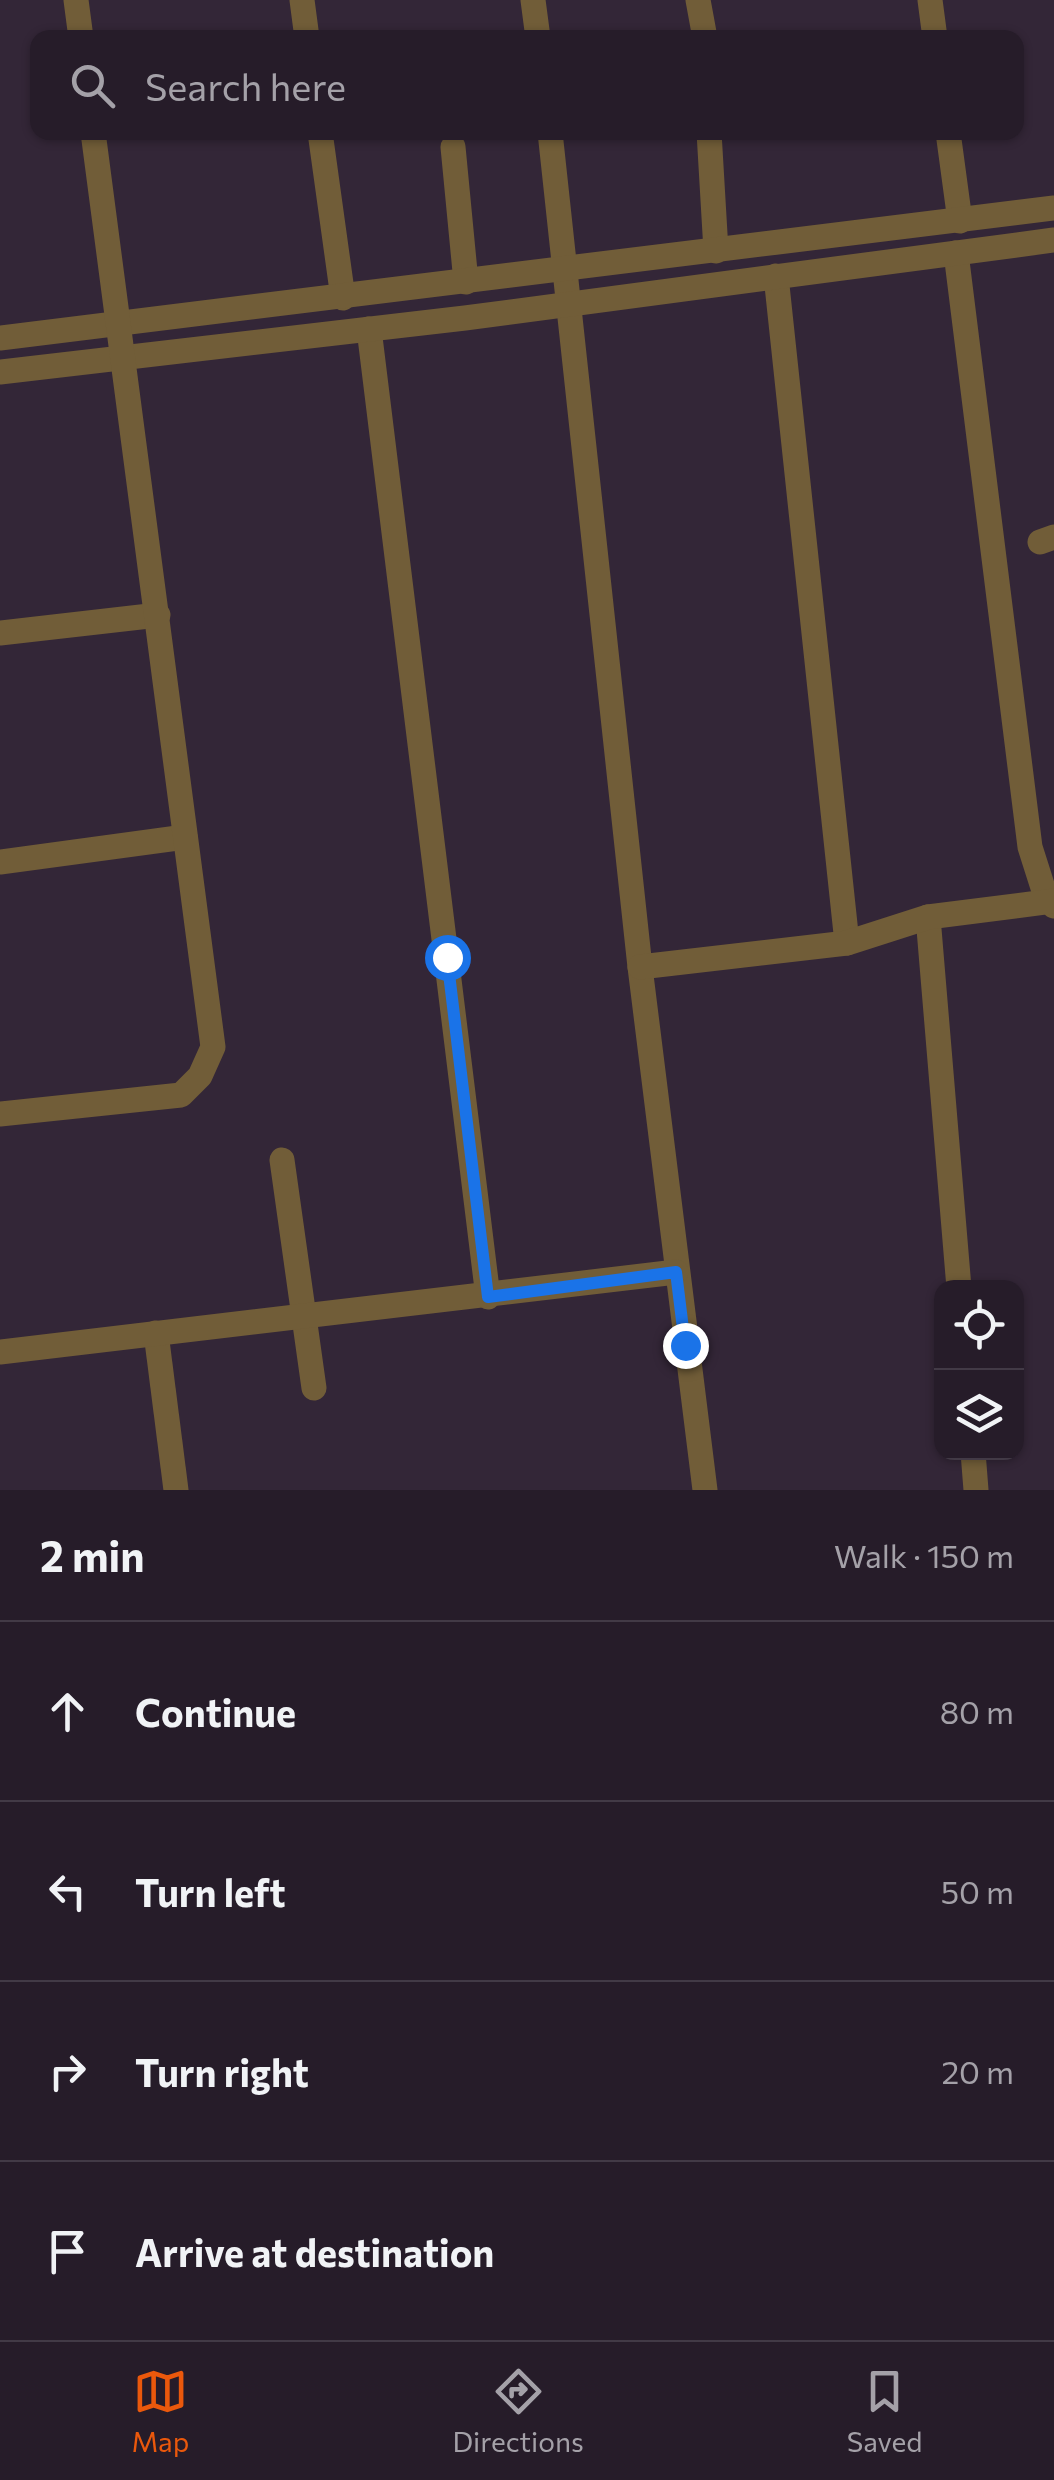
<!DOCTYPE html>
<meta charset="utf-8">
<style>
:root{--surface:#261c29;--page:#2e2531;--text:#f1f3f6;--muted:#a4a1a8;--line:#423a46;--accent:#ea580c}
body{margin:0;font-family:Commissioner,sans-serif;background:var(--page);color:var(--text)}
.controls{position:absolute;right:30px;bottom:30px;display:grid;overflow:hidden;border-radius:20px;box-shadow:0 2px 8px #0004}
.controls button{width:90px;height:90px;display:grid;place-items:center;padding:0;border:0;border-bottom:2px solid var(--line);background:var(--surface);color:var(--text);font:50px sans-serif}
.stop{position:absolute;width:30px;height:30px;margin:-22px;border:8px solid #1a73e8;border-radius:50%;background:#fff}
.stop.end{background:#1a73e8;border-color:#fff;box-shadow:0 2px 10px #0008}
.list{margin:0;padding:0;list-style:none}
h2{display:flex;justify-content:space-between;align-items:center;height:130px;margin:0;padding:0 40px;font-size:42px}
h2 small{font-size:32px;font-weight:400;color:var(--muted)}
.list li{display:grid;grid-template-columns:65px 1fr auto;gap:30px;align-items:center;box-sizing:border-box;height:180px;padding:0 40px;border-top:2px solid var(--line)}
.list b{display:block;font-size:38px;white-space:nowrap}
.list em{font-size:32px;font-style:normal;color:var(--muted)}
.icon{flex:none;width:55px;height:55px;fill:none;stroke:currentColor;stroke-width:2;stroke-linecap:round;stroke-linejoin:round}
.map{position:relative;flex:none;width:1054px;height:1490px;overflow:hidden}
.search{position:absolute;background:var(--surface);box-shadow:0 2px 8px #0004;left:30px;right:30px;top:30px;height:110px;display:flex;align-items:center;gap:25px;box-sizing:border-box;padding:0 35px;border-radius:20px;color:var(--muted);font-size:38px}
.sheet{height:850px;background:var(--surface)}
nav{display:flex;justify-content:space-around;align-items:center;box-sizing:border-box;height:140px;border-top:2px solid var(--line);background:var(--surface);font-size:28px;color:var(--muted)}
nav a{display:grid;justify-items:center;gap:5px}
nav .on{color:var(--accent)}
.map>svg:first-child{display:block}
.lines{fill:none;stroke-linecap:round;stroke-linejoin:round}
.minor{stroke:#715d38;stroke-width:25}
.route{stroke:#1a73e8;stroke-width:12}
</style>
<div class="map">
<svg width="1054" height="1490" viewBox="0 0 1054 1490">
<rect width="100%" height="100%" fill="#332637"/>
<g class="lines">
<g class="minor">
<path d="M76,0L81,38"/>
<path d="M302,0L307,38"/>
<path d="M533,0L538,38"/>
<path d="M698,0L705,38"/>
<path d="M930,0L935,38"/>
<path d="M320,132L343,298"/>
<path d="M550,132L640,967L705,1490"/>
<path d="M709,132L716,251"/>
<path d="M948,132L960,221"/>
<path d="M453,147L466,282"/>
<path d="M956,253L1030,847L1044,891L1054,906"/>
<path d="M776,276L847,943"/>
<path d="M369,329L488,1297"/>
<path d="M0,338L1054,208"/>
<path d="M0,372L465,318L1054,240"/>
<path d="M1040,542L1054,537"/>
<path d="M0,633L158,615"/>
<path d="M0,862L185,837"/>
<path d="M928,917L959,1288"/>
<path d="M640,967L847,943L928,917L1054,901"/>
<path d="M0,1114L181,1095L200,1076L213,1047L93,132"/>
<path d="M282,1160L314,1388"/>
<path d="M156,1333L176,1490"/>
<path d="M0,1352L676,1272"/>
<path d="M973,1452L976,1490"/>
</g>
</g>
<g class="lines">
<path class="route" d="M447,957L488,1297L676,1272L685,1345"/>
</g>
</svg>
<div class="controls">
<button><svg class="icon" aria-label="locate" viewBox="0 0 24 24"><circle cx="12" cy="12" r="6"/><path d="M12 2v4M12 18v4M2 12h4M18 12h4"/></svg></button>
<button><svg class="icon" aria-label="layers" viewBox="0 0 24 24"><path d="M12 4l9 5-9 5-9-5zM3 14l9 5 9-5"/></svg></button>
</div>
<div class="stop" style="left:447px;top:957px"></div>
<div class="stop end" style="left:685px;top:1345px"></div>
<div class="search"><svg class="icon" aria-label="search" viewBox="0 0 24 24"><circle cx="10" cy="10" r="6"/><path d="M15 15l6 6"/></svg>Search here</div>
</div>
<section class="sheet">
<h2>2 min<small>Walk · 150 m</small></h2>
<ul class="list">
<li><svg class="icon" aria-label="ahead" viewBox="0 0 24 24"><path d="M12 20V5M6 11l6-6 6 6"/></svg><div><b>Continue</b></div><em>80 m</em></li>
<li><svg class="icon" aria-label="left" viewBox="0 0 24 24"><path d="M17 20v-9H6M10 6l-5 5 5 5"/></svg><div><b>Turn left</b></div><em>50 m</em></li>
<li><svg class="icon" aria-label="right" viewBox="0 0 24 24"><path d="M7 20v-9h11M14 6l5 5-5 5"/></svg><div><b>Turn right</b></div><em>20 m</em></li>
<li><svg class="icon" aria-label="arrive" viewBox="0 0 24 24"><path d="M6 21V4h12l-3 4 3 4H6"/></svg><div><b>Arrive at destination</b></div></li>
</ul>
</section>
<nav>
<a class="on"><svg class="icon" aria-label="map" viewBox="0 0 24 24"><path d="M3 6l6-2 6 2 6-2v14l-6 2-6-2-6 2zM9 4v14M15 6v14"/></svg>Map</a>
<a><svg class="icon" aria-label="directions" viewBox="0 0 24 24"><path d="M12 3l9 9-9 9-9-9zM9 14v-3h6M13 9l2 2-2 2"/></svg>Directions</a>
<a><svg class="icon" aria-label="saved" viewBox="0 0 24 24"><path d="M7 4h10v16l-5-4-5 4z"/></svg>Saved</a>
</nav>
